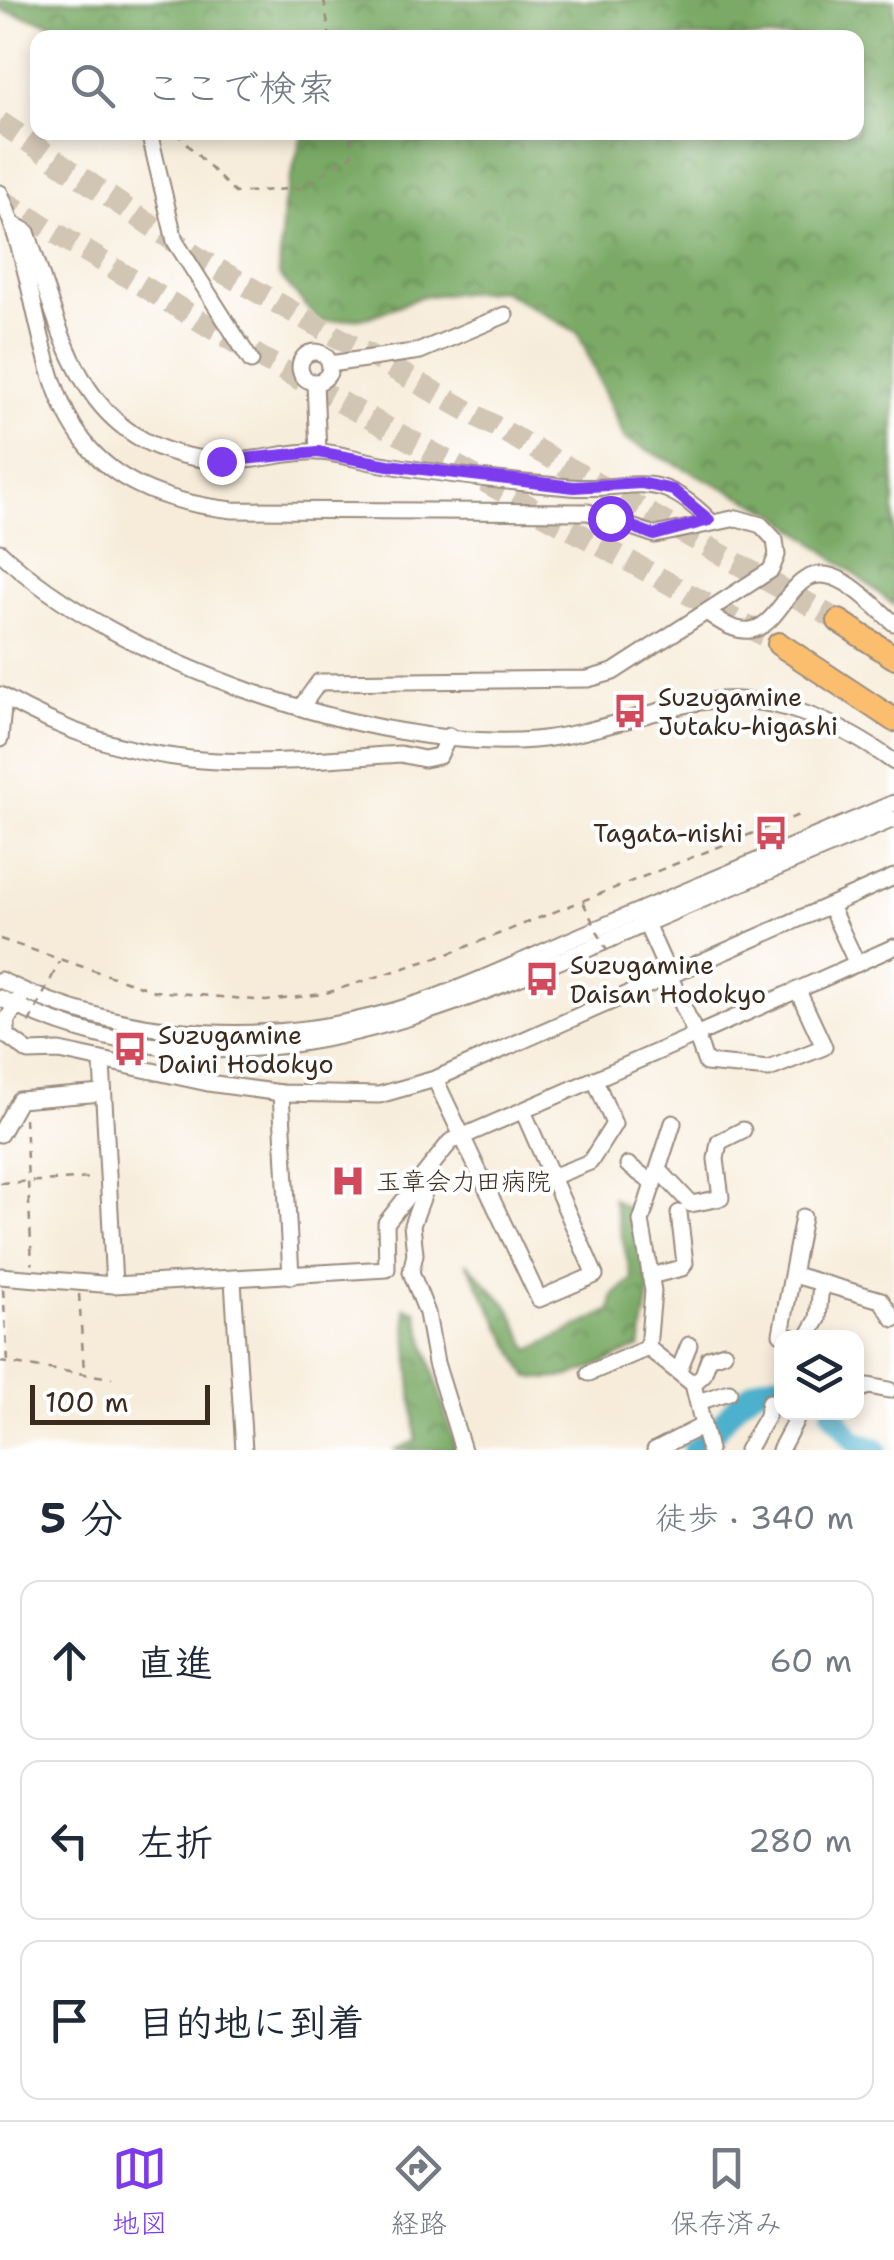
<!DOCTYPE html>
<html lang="ja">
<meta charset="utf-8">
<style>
:root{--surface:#fff;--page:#f6f6f7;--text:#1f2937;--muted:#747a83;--line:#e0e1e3;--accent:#7c3aed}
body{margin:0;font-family:"Shantell Sans","Klee One",sans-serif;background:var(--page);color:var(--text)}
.controls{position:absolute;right:30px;bottom:30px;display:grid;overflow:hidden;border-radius:20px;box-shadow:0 5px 15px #0003}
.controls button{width:90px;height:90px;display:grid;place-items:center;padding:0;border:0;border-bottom:2px solid var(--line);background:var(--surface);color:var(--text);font:50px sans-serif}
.scale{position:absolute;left:30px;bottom:25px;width:180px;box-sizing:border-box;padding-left:10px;border:5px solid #3b2a1e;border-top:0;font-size:28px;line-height:35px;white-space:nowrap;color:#3b2a1e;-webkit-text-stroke:8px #fff;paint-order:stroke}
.stop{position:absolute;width:30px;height:30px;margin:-22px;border:8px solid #7c3aed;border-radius:50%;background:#fff}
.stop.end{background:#7c3aed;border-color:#fff;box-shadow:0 2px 10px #0008}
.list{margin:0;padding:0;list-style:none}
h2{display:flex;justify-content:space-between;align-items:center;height:130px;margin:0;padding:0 40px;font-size:42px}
h2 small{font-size:32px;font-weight:400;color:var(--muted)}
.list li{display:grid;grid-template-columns:65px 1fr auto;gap:30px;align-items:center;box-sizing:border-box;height:160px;margin:0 20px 20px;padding:0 20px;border:2px solid var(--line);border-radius:20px}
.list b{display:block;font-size:38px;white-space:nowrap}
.list em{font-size:32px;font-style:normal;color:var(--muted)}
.icon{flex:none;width:55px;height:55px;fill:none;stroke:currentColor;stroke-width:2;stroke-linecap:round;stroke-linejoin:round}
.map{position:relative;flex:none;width:894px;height:1450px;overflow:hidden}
.search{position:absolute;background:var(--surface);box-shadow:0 5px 15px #0003;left:30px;right:30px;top:30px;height:110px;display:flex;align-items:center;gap:25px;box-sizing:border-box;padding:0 35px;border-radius:20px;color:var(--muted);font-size:38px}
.sheet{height:670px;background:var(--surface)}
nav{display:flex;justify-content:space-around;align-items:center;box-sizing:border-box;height:140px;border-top:2px solid var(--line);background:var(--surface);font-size:28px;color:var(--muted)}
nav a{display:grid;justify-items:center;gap:5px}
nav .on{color:var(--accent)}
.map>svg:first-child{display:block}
.forest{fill:url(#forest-crowns);stroke:#5a6a42;stroke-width:2.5}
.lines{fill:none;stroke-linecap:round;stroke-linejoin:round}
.river{stroke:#4db0cc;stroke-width:22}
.highway-tunnel{stroke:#d1c5b4;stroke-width:22;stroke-dasharray:22 11;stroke-linecap:butt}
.minor-casing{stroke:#998b7c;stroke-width:19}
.highway-casing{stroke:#998b7c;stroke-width:26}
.path{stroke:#998b7c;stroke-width:2.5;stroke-dasharray:8 8;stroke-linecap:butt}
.minor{stroke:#fff;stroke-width:15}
.highway{stroke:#fabe6e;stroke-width:22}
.path-bridge{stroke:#998b7c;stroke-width:2.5;stroke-dasharray:8 8;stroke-linecap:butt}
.route{stroke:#7c3aed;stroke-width:12}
.labels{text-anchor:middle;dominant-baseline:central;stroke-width:8;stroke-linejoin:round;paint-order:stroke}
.poi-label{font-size:25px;fill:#3b2a1e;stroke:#fff;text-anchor:start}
</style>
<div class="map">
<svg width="894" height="1450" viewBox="0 0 894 1450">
<defs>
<pattern id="forest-crowns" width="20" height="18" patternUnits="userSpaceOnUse" patternTransform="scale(2.5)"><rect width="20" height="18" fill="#7aaa66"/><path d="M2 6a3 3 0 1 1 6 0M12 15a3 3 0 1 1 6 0" fill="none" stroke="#658b53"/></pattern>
</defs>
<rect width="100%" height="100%" fill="#fff"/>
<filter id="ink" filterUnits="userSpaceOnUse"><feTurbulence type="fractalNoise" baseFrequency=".01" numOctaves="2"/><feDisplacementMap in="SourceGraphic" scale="20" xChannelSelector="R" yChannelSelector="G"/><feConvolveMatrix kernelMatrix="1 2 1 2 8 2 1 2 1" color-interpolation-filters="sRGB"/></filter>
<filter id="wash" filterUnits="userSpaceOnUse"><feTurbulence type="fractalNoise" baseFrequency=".0048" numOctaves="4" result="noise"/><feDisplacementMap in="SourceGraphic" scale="40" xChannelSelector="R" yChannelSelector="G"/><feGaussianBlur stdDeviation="2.25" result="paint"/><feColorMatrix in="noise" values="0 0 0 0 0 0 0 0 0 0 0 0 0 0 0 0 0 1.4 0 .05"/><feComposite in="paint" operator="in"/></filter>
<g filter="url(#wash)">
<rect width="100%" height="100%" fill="#f7ecda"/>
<g class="forest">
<path d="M0,0H894V605L777,514L625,439L578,333L501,290L423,296L369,317L320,322L279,275L283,205L303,133L856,132V38L103,37L0,10Z"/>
<path d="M613,1199L637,1215L650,1290L640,1347C601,1362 569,1387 527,1376L466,1262L508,1306L530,1350L611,1310L613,1296L632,1279Z"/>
<path d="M405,1308L416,1311L456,1450H393L416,1441Z"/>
</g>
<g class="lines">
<g class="river">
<path d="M832,1412L853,1440L877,1450"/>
<path d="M693,1450C727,1429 736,1384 782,1383"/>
</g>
</g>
</g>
<g filter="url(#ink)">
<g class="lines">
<g class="highway-tunnel">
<path d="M0,122L203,261L839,621"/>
<path d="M0,199L261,358L779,644"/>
</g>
<g class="minor-casing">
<g id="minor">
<path d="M149,132L175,241L251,361"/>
<path d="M0,193C63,339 17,486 233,510L588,512L655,535L737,518L761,525L775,540L777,555L771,570L613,672L588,679L319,682L301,707"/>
<path d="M13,224L27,232C65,342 80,451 222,461C255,463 288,450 321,452C343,454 366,462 388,465C448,475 509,482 569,487C635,492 654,465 709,520"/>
<circle cx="315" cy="367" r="15"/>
<path d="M330,364L420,351L505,315"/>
<path d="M315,383L318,452"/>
<path d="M0,552C114,661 377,753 534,740C588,735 637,715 689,704C763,688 836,720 894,762"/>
<path d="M707,612C789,678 775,541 846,583C863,593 879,610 894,623"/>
<path d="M0,695C142,777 244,765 400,754L424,759L439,756L449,736"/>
<path d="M0,739L4,697"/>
<path d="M830,906L857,964"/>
<path d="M0,980C132,1044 281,1049 419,1003C479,983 536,954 594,930C694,888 794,846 894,803"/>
<path d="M798,991L824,1047L769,1069L706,1063L696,1035L894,947"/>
<path d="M24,992L7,1020V1036L29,1052L60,1051L208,1083L281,1093L379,1095L435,1079L894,877"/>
<path d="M0,998C227,1111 432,1017 643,925C726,889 810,854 894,819"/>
<path d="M102,1063L114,1285"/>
<path d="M435,1079L539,1299L595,1275L523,1111"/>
<path d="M281,1093L291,1276"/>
<path d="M673,1123L641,1221L653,1291L648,1348L693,1384L709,1450"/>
<path d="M0,1134L19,1100L102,1093"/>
<path d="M628,1165L653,1183"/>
<path d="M659,1170L691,1204L721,1198L716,1159L719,1142L743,1130"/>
<path d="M552,1177L590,1162L614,1124L595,1080"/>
<path d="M424,1193L412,1225L415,1254L411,1272L427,1313L436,1363L463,1450"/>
<path d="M794,1275L881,1300L894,1319"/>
<path d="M0,1276L114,1285L387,1269L386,1223L450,1142L696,1035L643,917"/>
<path d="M650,1276L682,1268L685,1263L679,1213"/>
<path d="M233,1281L244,1450"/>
<path d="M795,1338L781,1334L803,1217"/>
<path d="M807,1338L818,1319L821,1283"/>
<path d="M679,1370L689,1345"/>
<path d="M589,1373L648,1348"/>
<path d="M693,1384L703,1375L709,1358L724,1353"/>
<path d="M856,1391L869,1386L889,1390"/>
<path d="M698,1402L729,1392"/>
<path d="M655,1450L702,1426"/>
<path d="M747,1450L767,1416L769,1402"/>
<path d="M780,1450L800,1412"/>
</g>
</g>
<g class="highway-casing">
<g id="highway">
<path d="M839,621L894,657"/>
<path d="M779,644L894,720"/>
</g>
</g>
<g class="path">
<path d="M324,0L330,38"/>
<path d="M175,132L235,193L300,188L352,155L351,132"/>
<path d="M0,939L155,991L266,1001L323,994L448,954L804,813"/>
<path d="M51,979L59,962"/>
<path d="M0,1053L1,1051"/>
<path d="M25,1118L32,1265"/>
<path d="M0,1183L95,1178"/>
<path d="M3,1289L8,1361"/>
<path d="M79,1294L84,1371"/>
<path d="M0,1362L112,1378"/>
</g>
<use href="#minor" class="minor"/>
<use href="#highway" class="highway"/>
<g class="path-bridge">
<path d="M583,902L607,951"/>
<path d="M29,1023L51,979"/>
</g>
</g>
</g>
<g class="lines" filter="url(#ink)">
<path class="route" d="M221,461L318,452L388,465L574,487L641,483L673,490L709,520L654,535L610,518"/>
</g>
<defs>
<g id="bus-bare" transform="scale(2.7)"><path d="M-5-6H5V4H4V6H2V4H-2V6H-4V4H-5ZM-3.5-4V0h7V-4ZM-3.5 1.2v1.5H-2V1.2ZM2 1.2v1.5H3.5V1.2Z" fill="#d1495b" stroke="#fff" stroke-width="2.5" paint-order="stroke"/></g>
<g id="hospital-bare" transform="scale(2.7)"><path d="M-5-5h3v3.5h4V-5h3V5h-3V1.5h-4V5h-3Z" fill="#d1495b" stroke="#fff" stroke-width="2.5" paint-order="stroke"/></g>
</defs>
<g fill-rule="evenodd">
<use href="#bus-bare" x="630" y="711"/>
<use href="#bus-bare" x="771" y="833"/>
<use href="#bus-bare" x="542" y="979"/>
<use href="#bus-bare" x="130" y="1049"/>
<use href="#hospital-bare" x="348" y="1181"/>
</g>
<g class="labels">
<g class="poi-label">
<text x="658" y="697">Suzugamine<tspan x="658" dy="29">Jutaku-higashi</tspan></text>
<text x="743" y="833" text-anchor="end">Tagata-nishi</text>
<text x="570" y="965">Suzugamine<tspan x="570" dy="29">Daisan Hodokyo</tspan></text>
<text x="158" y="1035">Suzugamine<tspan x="158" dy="29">Daini Hodokyo</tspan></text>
<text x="376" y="1181">玉章会力田病院</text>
</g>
</g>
</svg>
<div class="controls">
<button><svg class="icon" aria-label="layers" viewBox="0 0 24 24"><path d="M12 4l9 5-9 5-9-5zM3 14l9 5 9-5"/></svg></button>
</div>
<div class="scale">100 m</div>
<div class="stop" style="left:610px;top:518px"></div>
<div class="stop end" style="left:221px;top:461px"></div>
<div class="search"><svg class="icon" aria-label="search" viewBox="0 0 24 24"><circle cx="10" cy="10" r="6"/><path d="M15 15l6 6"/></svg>ここで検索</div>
</div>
<section class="sheet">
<h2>5 分<small>徒歩 · 340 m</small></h2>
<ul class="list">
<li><svg class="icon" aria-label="ahead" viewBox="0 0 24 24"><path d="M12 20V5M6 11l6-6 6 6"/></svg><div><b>直進</b></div><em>60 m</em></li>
<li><svg class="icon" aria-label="left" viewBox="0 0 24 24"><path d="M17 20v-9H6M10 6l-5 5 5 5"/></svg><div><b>左折</b></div><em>280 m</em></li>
<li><svg class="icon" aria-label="arrive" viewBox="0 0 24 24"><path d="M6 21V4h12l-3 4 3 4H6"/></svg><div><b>目的地に到着</b></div></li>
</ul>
</section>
<nav>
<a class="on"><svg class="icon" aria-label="map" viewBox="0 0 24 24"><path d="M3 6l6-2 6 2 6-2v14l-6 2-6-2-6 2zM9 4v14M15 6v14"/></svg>地図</a>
<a><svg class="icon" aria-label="directions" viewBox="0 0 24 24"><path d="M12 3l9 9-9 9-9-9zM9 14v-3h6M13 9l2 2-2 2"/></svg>経路</a>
<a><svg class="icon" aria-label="saved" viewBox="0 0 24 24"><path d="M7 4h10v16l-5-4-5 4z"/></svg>保存済み</a>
</nav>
